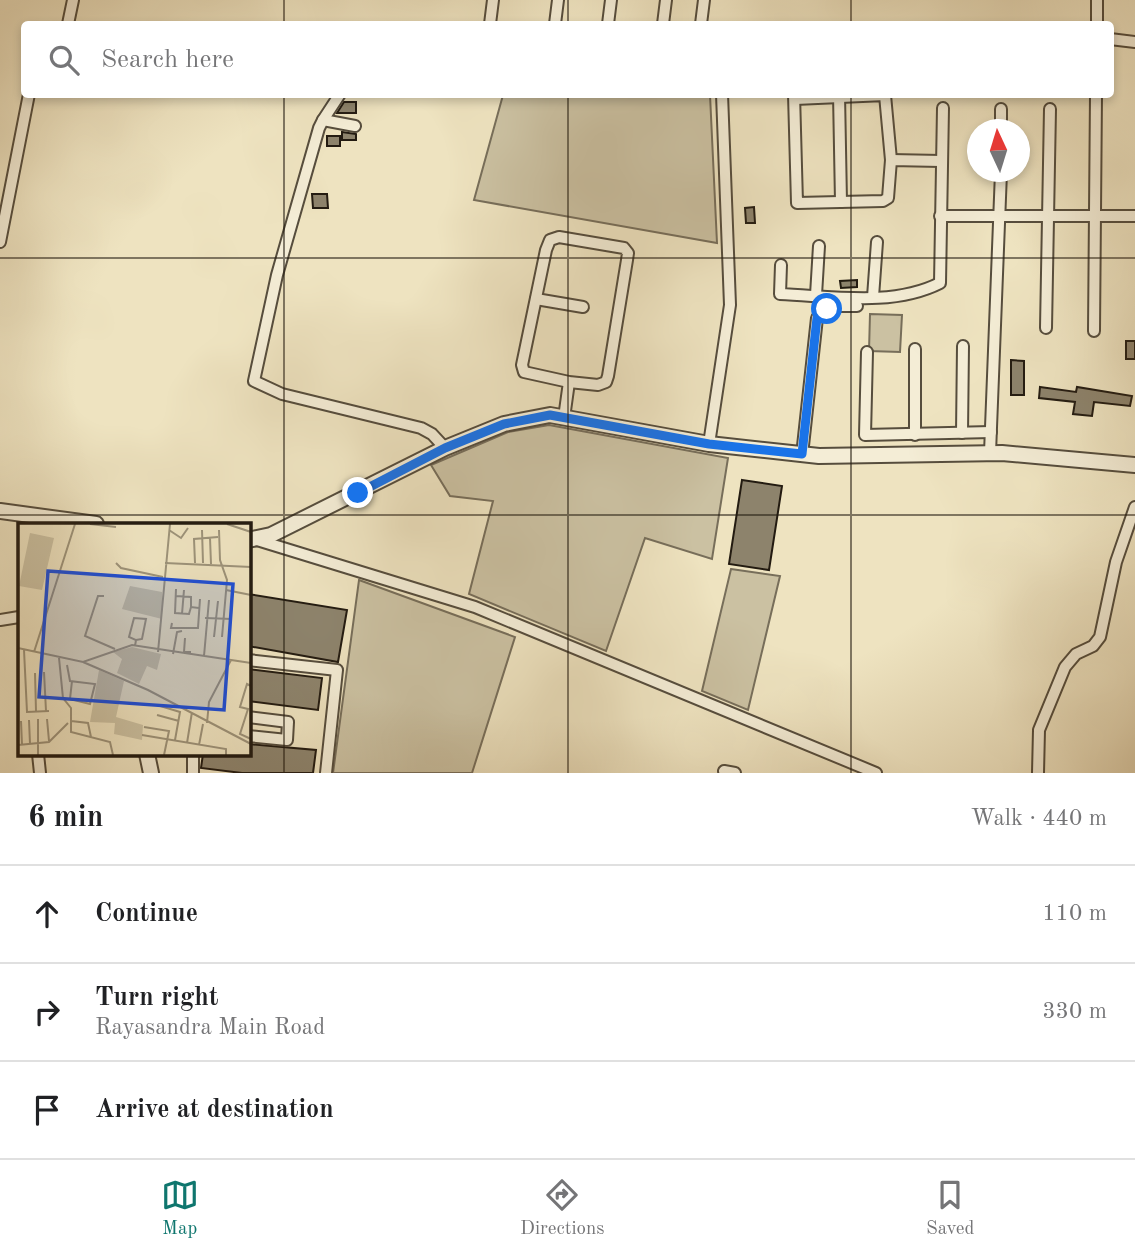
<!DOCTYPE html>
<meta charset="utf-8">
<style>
:root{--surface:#fff;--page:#f2f2f2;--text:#202124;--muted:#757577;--line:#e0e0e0;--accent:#0f766e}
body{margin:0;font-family:"Old Standard TT",serif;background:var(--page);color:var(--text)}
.compass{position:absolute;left:967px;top:119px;width:63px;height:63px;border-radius:50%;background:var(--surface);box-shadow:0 4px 10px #0003;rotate:356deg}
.stop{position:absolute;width:21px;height:21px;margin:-16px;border:5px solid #1a73e8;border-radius:50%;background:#fff}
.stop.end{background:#1a73e8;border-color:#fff;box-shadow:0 2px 7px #0008}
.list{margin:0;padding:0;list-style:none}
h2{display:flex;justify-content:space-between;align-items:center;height:91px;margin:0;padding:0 28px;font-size:30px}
h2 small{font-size:23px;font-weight:400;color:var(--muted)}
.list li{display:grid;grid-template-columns:46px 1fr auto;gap:21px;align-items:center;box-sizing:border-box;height:98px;padding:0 28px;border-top:2px solid var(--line)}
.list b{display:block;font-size:26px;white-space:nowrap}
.list p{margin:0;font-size:23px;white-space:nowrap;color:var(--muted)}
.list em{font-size:23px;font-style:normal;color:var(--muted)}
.icon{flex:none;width:38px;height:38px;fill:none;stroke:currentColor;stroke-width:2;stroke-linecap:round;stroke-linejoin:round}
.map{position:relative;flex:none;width:1135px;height:773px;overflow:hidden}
.search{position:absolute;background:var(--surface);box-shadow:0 4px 10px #0003;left:21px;right:21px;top:21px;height:77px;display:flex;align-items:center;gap:18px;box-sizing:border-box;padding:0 24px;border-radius:7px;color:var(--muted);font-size:26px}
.sheet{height:385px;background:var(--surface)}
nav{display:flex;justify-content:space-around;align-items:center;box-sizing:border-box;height:98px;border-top:2px solid var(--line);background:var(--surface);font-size:19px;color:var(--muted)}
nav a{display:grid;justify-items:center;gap:4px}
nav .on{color:var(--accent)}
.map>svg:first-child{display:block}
.green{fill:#cbc1a2;stroke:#776e5a;stroke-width:2}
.building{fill:#8d836c;stroke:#231b11;stroke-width:2}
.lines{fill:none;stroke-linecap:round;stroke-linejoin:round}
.minor-casing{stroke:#564d3d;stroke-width:14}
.tertiary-casing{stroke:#564d3d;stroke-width:18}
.minor{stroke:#f4edd6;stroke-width:10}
.tertiary{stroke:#f4edd6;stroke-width:14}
.route{stroke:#1a73e8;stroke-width:9}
.grid{fill:none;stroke:#231b11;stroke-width:2;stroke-opacity:0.55}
.inset-road{fill:none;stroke:#9d937a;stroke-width:2}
.view{fill:#1d4ed8;fill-opacity:0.15;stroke:#1d4ed8;stroke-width:3.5}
.inset-edge{fill:none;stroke:#231b11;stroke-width:3.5}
</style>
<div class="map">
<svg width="1135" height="773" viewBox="0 0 1135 773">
<rect width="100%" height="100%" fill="#eee3c0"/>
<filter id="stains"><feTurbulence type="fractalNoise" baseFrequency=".00286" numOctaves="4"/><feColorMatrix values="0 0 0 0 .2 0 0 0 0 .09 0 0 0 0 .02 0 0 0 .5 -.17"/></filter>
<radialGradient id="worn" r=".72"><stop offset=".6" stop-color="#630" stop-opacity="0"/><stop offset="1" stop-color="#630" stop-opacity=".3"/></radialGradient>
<g class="green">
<path d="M503,95H710L717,243L474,200Z"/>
<path d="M870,314L902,315L900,352L869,351Z"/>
<path d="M549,425L728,458L712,559L645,538L606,651L469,594L493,501L450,496L431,465L508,432Z"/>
<path d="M731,569L780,576L748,710L702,691Z"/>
<path d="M359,580L515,637L472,773H333Z"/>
</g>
<g class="building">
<path d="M344,102H356V113H337Z"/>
<path d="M342,132L356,134V140H342Z"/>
<rect x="327" y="136" width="13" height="10"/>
<path d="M312,194H327L328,208H313Z"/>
<path d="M754,207L755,223H746L745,208Z"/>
<path d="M857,280V287L841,288L840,281Z"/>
<rect x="1126" y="341" width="9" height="18"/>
<path d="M1011,360L1024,361V395H1011Z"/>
<path d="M1040,387L1076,392L1077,387L1132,396L1130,406L1094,402L1092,416L1073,414L1075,402L1039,398Z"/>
<path d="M742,480L782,486L769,570L729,564Z"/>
<path d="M248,594L347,610L338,662L248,646Z"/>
<path d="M248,669L322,678L318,710L248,701Z"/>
<path d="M248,744L316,750L313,773H242L201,768L203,754H248Z"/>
</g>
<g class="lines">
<g class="minor-casing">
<g id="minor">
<path d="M68,24L73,0"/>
<path d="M490,24L493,0"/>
<path d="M555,24L558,0"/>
<path d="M608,24L611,0"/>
<path d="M663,24L666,0"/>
<path d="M701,24L704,0"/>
<path d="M1097,24V0"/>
<path d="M1110,39L1135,42"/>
<path d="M794,94L797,203L883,201L888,198L891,160L941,161"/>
<path d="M839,94L841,202"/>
<path d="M795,99L885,95L891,160"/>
<path d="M323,120L340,94"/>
<path d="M355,126L323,120L319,128L277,275L254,381L282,394L421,428L432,434L445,448"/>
<path d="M1001,130V109"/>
<path d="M940,216H1135"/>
<path d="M0,242L29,94"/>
<path d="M781,265L780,294C832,296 893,307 940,283L943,108"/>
<path d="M816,295L819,246"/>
<path d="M873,297L877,242"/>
<path d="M536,299L583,307"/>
<path d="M1046,328L1050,109"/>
<path d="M1094,331L1096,94"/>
<path d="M915,349V435"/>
<path d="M867,352L865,435L991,432"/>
<path d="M564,418L569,382L524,372L522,365L546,250L550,240L559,237L624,248L628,253L627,260L608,376L606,382L598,385L569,382"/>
<path d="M962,433L963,346"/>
<path d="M709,444L730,305L722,94"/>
<path d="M990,453L1001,172"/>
<path d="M802,455L817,318L834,306H857"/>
<path d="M257,540L475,607L876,773"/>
<path d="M0,620L19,617"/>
<path d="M248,660L337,670L326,773"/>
<path d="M248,717L288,722L287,740L248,736"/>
<path d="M38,754L40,773"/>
<path d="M724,771L735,773"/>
<path d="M193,773V754"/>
<path d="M1038,773L1039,730L1065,667L1076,654L1093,646L1100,637L1116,562L1135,507"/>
</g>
</g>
<g class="tertiary-casing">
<g id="tertiary">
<path d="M0,511L96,524"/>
<path d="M248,540L271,535L445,448L504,424L550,415L709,444L819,456L1002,453L1135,465"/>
<path d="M147,754L151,773"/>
</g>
</g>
<use href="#minor" class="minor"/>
<use href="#tertiary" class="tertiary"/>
</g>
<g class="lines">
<path class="route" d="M358,493L445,448L504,424L550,415L709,444L802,454L817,318L827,309"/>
</g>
<path class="grid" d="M284,0V24M568,0V24M851,0V24M284,94V773M568,94V773M851,94V773M0,258H1135M0,515H1135"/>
<g transform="translate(18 523)">
<rect width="233" height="233" fill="#eee3c0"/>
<path d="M12,10L36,15L24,67L1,63ZM112,63L144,69V96L104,86ZM114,124L143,131L139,147L129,143L121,161L99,150L104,136L95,129ZM81,147L106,158L98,194L125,202L124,217L96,211L97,200L72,199Z" fill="#cbc1a2"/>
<path class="inset-road" d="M72,1L98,4M209,1L233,9M151,7L163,15L170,5M184,7L185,40M201,7L202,37L209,57L204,114M192,15L193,41M98,40L103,45L145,54M147,40L233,44M177,40L176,16L200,14M158,66L157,90L171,91L173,84L181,85M208,67L233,72M86,73H80L67,113L97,126M158,73L173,74V84M164,91L166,67M187,95L214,96M154,100L153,105H180L182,76M196,114L200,78M167,115L166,129H173M117,123L118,117L111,114L116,95L128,96L124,116L118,117M0,125L65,139L114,122L233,140M6,127L9,189L31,188M16,129L57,1M140,129L152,1M155,131L159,109L164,108M186,133L191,77M41,135L45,175L53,185V209L92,219L95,232M65,139L130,167L233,221M49,142L52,158L77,161L72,181L52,176L54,158M0,148V178M26,149L28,188M17,150L18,188M233,163L229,161L222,184L230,186L222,211L233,216M139,182L162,189L157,217M139,192L161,198M20,196V232M29,196L31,218M11,197L12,221M3,198L4,222M53,198L70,200L73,214M189,200L191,179L213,137M126,204L151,208L146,232M124,212L208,226V232M169,220L174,189M0,222L31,219L50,200M181,222L185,201"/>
<path class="view" d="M30,48L215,61L206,187L21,174Z"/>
<rect width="233" height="233" class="inset-edge"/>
</g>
<rect width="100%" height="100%" filter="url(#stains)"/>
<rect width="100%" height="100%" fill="url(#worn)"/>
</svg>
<svg class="compass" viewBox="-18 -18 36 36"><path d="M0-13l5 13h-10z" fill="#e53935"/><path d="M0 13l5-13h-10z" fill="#757577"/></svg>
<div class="stop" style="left:827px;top:309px"></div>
<div class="stop end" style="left:358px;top:493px"></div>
<div class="search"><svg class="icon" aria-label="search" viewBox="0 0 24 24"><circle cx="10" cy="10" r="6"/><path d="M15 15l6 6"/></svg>Search here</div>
</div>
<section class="sheet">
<h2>6 min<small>Walk · 440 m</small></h2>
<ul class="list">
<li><svg class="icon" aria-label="ahead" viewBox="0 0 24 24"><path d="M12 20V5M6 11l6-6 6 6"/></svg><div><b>Continue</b></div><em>110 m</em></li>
<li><svg class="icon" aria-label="right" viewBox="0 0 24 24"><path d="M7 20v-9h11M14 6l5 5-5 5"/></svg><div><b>Turn right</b><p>Rayasandra Main Road</p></div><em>330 m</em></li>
<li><svg class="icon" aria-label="arrive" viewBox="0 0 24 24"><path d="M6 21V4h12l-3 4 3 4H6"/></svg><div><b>Arrive at destination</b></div></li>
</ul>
</section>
<nav>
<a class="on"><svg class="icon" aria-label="map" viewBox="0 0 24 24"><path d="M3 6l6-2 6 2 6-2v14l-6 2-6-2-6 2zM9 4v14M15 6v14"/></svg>Map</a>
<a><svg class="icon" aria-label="directions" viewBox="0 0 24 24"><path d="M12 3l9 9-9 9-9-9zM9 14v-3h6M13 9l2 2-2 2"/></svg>Directions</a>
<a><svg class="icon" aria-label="saved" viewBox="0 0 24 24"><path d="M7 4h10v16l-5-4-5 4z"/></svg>Saved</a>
</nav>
